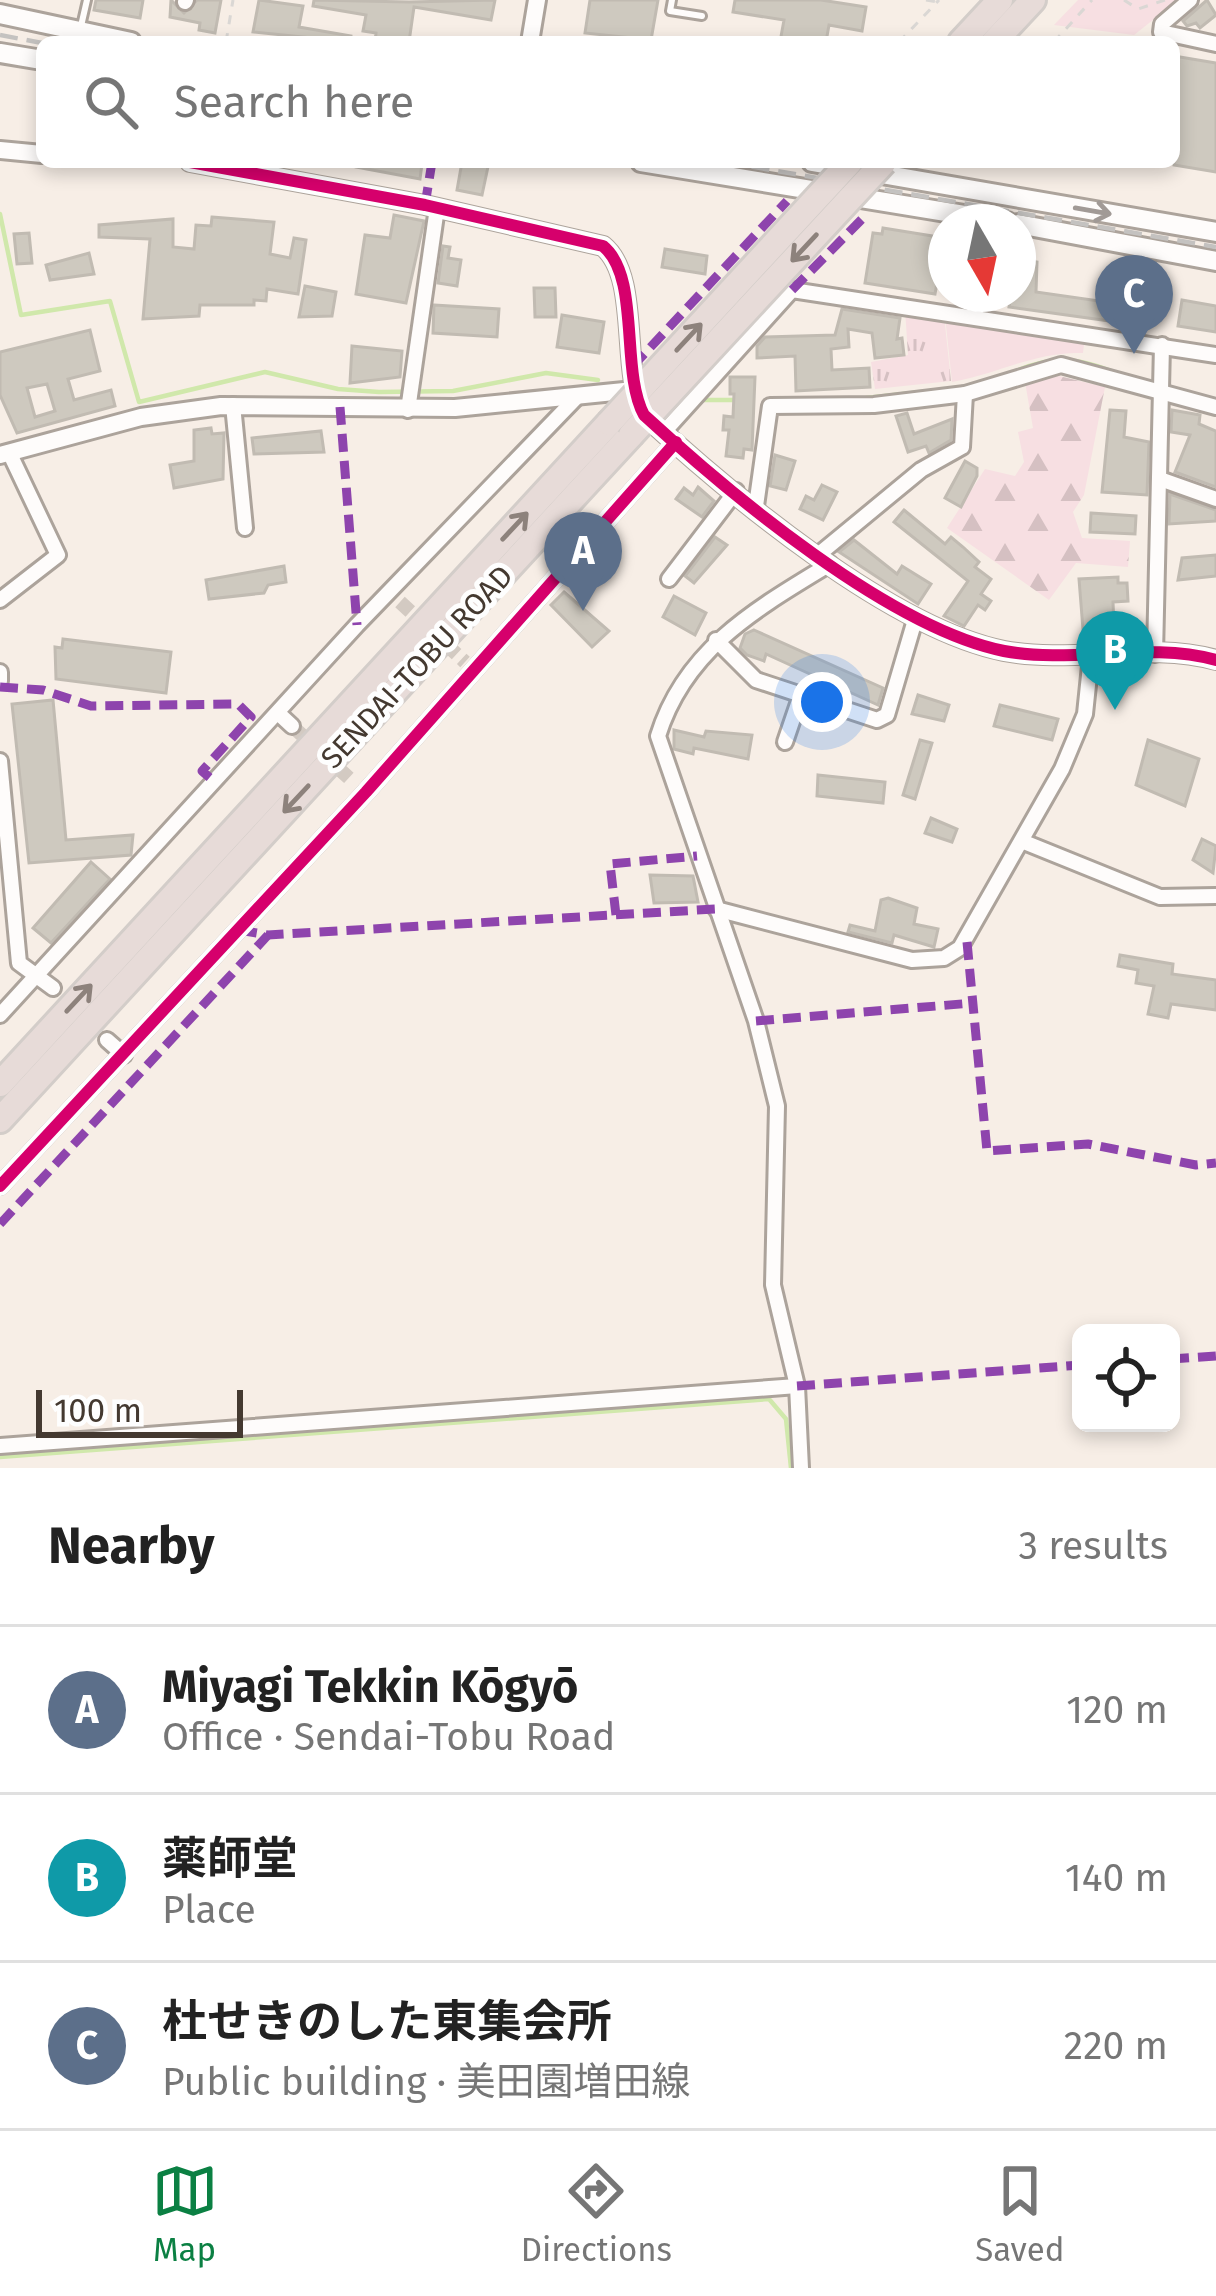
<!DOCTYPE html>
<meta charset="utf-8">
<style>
:root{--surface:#fff;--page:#f2f2f2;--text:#222;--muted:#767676;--line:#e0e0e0;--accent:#0b8043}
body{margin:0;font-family:"Fira Sans","Noto Sans JP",sans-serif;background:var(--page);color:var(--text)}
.controls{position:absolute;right:36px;bottom:36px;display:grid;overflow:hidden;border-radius:18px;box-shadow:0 6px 18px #0003}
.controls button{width:108px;height:108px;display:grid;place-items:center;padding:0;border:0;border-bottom:3px solid var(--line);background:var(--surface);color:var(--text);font:60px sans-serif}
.compass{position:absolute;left:928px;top:204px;width:108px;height:108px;border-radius:50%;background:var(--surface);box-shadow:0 6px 18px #0003;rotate:171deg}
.scale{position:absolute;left:36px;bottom:30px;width:207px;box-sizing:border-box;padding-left:12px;border:6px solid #443930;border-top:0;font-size:33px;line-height:42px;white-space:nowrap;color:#443930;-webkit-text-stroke:9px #fefefe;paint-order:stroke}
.you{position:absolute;left:822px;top:702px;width:42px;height:42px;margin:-30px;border:9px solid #fff;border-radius:50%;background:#1a73e8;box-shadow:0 0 0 18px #1a73e833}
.badge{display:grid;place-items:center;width:78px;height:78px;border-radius:50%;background:var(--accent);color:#fff;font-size:39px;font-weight:700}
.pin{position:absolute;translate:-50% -99px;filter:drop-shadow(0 3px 6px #0008)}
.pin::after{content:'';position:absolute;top:63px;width:42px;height:36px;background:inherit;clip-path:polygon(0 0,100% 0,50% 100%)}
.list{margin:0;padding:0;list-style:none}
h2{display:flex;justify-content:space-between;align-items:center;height:156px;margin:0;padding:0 48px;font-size:51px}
h2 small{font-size:39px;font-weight:400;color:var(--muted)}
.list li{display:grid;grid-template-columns:78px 1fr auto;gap:36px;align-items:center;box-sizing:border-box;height:168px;padding:0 48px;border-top:3px solid var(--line)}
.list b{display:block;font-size:45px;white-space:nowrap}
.list p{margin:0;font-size:39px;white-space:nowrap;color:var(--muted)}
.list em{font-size:39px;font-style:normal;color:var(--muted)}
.icon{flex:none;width:66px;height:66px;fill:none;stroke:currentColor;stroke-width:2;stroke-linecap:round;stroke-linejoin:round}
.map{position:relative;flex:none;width:1216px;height:1468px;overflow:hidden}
.search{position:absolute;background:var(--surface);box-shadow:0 6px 18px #0003;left:36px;right:36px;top:36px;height:132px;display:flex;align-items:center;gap:30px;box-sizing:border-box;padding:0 42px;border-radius:18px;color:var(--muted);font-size:45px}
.sheet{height:660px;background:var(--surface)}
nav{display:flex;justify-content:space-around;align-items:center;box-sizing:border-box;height:168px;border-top:3px solid var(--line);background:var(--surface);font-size:33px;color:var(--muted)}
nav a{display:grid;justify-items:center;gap:6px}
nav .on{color:var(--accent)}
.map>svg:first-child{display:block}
.grass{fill:url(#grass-tufts)}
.forest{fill:url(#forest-firs)}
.green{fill:#f7dfe2}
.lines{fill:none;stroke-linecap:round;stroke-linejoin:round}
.stream{stroke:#d0e8ab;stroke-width:4.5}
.building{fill:#cec9bf;stroke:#c1bbb2;stroke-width:3;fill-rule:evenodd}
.minor-tunnel{stroke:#d3cac2;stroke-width:14;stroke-dasharray:14 7;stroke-linecap:butt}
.service-casing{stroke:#aca39b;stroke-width:12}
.minor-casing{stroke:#aca39b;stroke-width:20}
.tertiary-casing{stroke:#aca39b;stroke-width:22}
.secondary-casing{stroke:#aca39b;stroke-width:24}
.motorway-casing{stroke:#d3cdc9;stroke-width:30}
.path{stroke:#dad7d4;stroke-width:3;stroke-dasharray:9 9;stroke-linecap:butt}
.service{stroke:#fefcfb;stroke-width:6}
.minor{stroke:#fefcfb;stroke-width:14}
.tertiary{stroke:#fefcfb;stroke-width:16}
.secondary{stroke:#fefcfb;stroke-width:18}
.motorway{stroke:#e7dbd8;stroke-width:24}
.rail{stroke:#c4c2c0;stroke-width:4.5;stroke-dasharray:18 9;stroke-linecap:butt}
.motorway-bridge-casing{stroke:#d3cdc9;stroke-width:30;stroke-linecap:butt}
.motorway-bridge{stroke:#e7dbd8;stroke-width:24}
.quiet{stroke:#8e44ad;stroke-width:9;stroke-dasharray:18 9;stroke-linecap:butt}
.cycleway-casing{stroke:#fefefe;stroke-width:20}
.cycleway{stroke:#d6006c;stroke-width:12}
.oneway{stroke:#a19a96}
.oneway2{stroke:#8d827c}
.labels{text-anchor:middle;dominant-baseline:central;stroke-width:10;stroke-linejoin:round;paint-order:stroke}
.street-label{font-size:30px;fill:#443930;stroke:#fefefe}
</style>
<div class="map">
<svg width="1216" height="1468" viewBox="0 0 1216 1468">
<defs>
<pattern id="grass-tufts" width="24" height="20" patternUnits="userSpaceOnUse" patternTransform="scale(3)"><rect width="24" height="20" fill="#f7dfe2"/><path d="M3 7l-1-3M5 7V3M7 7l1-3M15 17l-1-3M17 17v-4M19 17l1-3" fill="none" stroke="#d5c0c2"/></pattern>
<pattern id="forest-firs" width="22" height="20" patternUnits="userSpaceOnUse" patternTransform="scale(3)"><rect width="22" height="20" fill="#f7dfe2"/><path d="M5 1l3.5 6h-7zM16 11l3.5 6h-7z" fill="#d5c0c2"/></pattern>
</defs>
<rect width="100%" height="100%" fill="#f7eee6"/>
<path class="grass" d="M905,309L944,315L951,381L875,389L871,362L908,355Z"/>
<path class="forest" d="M1059,376L1105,387L1084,495L1073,512L1082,538L1130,541L1128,567L1076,563L1049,600L947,528L985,469L1015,476L1024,462L1018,432L1033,428L1025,382Z"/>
<g class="green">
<path d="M1078,0H1178L1134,35L1054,25Z"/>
<path d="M945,316L1085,336L1083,353C1036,351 998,374 952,382Z"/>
</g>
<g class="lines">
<g class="stream">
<path d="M0,214L21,315L110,301L139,402L265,372L338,389L379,392L453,391L546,373L598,380"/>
<path d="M1007,375C1051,354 1076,356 1121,375"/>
<path d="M866,398L968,387"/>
<path d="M701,400H734"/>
<path d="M0,1457L769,1399L786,1419L791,1468"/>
</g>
</g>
<g class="building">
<path d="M96,0H143L140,18L94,10Z"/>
<path d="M171,0L184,13L197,0H221L215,33L199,30L200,23L170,17Z"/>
<path d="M259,0L303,6L299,27L351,36V42L253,32Z"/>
<path d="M314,0L409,2L495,0L491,20L414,7L409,42L375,41L376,33L363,31L366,15L313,6Z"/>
<path d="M590,0H658L651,40L585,33Z"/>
<path d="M735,0H821L866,7L862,31L829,25L826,42H780L784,20L733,12Z"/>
<path d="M1207,0L1216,15L1200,28L1196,23L1187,26L1183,21Z"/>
<path d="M1174,56L1216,63V172L1174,165Z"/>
<path d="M356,162L422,164L420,179L356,167Z"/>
<path d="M462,162H489L482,195L457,190Z"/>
<path d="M394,215L424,221L406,303L356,294L365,235L390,238Z"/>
<path d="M212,217L274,222L270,254L290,258L294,238L306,240L298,294L267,289L266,301L254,300V305H200L199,316L143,319L150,239L99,237V225L173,219V247L194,249L196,225L211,226Z"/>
<path d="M883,228L945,238L935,294L865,283L873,233L882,234Z"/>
<path d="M29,233L32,263L17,264L14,234Z"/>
<path d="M443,246L450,247L448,258L461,260L457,286L438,283Z"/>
<path d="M665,249L707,256L705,274L662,267Z"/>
<path d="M89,253L94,274L50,280L46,265Z"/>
<path d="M1018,259L1037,262L1036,292L1127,305L1124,323L1009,307L1011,294H1018Z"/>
<path d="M305,286L336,292L332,316L299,317Z"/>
<path d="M534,288H555L556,317H535Z"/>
<path d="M1182,300L1216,306V332L1178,326Z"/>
<path d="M434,305L499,309L497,337L433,333Z"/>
<path d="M842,309L900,318L897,339L902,338L904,355L875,358L872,333L848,329L849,347L831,349L832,370L869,368L870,387L796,391L795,356L757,358V346L765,337L835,335Z"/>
<path d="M562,315L604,322L599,353L557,347Z"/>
<path d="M90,330L100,371L68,379L74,400L111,390L115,406L17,433L0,395V352ZM47,384L55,411L35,417L27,388Z"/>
<path d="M352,346L402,351L400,377L350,383Z"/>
<path d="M730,377H755L752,450L744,449L743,458L726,456L729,430H723L724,416L733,417L734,394H730Z"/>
<path d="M1110,410L1126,411L1124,437L1149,442L1147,495L1102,492Z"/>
<path d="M1172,410L1200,415L1199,424L1216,431V487L1175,472L1190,435L1171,432Z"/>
<path d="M907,413L914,434L952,419L951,440L929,453L926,446L908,452L896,416Z"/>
<path d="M211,428L212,434L224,433L223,479L174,488L170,465L194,461V430Z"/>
<path d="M321,431L324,452L254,454L252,438Z"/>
<path d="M775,455L795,461L786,490L770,486Z"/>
<path d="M965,461L977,468V476L961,507L945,498Z"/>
<path d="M822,485L837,492L823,520L800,509L806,496L814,500Z"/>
<path d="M698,487L714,501L702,517L676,499L684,488L693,495Z"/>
<path d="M1170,494L1216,510V521L1169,524Z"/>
<path d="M904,510L945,544L951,537L963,547L979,562L975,567L991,579L981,594L991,601L985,610L978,605L964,626L944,616L968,581L894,522Z"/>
<path d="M1091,513L1136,516L1135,534L1090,532Z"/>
<path d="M715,537L727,545L694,583L685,576Z"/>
<path d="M854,540L897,574L902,566L931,584L918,604L839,552Z"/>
<path d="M1216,555V576L1178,580L1182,558Z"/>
<path d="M284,566L286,582L268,585L264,593L209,599L206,580Z"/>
<path d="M1118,577V583H1127L1128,601L1113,602L1114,627H1144V640L1084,642L1079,579Z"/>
<path d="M564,592L609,631L592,647L551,605Z"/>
<path d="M674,596L706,613L695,635L663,617Z"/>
<path d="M754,630L883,688L878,705L766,654L764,661L747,655L740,648L745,634Z"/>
<path d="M63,639L171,652L166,693L56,679L55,647L62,648Z"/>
<path d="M918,695L949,705L944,721L912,714Z"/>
<path d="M53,700L66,840L133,835L131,855L29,863L12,704Z"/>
<path d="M1000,705L1058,719L1052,740L994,726Z"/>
<path d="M674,730L704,737L706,731L752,735L748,759L694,748L693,754L674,749Z"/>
<path d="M920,740L932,743L915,799L903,795Z"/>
<path d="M1148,740L1199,759L1185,806L1136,785Z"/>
<path d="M818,775L885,782L883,803L817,796Z"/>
<path d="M931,818L957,829L952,842L925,833Z"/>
<path d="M1202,839L1216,846L1213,873L1193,860Z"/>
<path d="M91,862L110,879L51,943L33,928Z"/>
<path d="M650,875L693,876L698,902L654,903Z"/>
<path d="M888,898L917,908L914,924L938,929L934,947L894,935L892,943L848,932L850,925L875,931L881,900Z"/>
<path d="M1120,955L1173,964L1172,974L1216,980V1010L1171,1004L1168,1018L1148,1014L1154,986L1136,983L1138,970L1118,966Z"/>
</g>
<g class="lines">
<g class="minor-tunnel">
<path d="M400,602L465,662"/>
<path d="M292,726L350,779"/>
</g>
<g class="service-casing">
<g id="service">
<path d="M672,0L670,11L702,16"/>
<path d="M81,26L87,0"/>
</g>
</g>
<g class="minor-casing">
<g id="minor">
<path d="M1190,0L1162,24L1161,32L1216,44"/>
<path d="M185,2L186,0"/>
<path d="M233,405L245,528"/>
<path d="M408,410L437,208"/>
<path d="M663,433L792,290L1216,355"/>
<path d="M1160,479L1216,499"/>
<path d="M756,506L770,406L874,405L965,394L1061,365L1216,407"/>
<path d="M818,555L921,470L962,447L965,394"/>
<path d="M669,579L736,491"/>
<path d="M0,600L58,555L9,452"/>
<path d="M716,640L756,680L877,720L887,715L915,620"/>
<path d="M1155,654L1162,345"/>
<path d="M0,672V681"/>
<path d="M278,713L292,726"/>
<path d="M785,742L800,698"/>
<path d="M0,761L19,963L53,988"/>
<path d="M1024,842L1160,897L1216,896"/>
<path d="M716,909L912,960L944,958L960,948L1062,769L1085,714L1091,656"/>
<path d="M0,1015L357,625L577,397"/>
<path d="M107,1040L124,1055"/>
<path d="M0,1186L366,792L676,442"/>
<path d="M0,1446L797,1386"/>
<path d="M801,1468L797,1386L773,1285L777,1106L756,1021L658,736C685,649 756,609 830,564"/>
</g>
</g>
<g class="tertiary-casing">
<g id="tertiary">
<path d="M530,42L537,0"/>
<path d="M0,150L42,154"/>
<path d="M190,162L425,205L603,246C641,277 620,371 644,415C731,495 890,628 1004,651C1073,664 1148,641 1216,660"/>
<path d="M0,455L141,417L221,406L455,408L634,390"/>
</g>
</g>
<g class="secondary-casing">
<g id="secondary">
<path d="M0,14L131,42"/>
<path d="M0,53L42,60"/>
<path d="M641,162L1007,222"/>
<path d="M812,162L1216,232"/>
<path d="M1018,224L1216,261"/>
</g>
</g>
<g class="motorway-casing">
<g id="motorway">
<path d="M961,42L1000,0"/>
<path d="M994,42L1033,0"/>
<path d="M0,1084L609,423"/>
<path d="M0,1120L631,435"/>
</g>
</g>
<g class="path">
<path d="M926,0L937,2"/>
<path d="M1124,0L1138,9L1165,0"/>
<path d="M226,42L233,0"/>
<path d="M899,42L939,0"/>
<path d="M1054,42L1092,0"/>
</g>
<use href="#service" class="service"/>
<use href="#minor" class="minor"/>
<use href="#tertiary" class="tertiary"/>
<use href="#secondary" class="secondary"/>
<use href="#motorway" class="motorway"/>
<g class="rail">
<path d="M0,35L42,43"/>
<path d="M725,162L1216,247"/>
</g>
<g class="motorway-bridge-casing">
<g id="motorway-bridge">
<path d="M609,423L850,162"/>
<path d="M631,435L884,162"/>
</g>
</g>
<use href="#motorway-bridge" class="motorway-bridge"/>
<g class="quiet">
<path d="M425,205L432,162"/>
<path d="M792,290L867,214"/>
<path d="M632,367L787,201"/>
<path d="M340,407L357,625"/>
<path d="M0,687L43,690L91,706L238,704L251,717L202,771L216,783"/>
<path d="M616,915L610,864L697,856"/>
<path d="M239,930L268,935L716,909"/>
<path d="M967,942L987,1151L1088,1144L1196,1165L1216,1163"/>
<path d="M756,1021L973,1003"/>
<path d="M0,1224L268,935"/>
<path d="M1171,1359L1216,1356"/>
<path d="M797,1386L1081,1365"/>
</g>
<g class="cycleway-casing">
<g id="cycleway">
<path d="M190,162L425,205L603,246C641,277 620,371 644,415C731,495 890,628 1004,651C1073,664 1148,641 1216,660"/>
<path d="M0,1186L366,792L676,442"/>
</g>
</g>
<use href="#cycleway" class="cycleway"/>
</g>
<defs><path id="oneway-shaft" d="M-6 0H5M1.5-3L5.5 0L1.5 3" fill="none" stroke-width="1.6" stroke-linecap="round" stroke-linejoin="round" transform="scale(3)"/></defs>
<use class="oneway" href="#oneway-shaft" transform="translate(1093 211) rotate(10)"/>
<g class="oneway2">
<use href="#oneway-shaft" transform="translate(804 248) rotate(133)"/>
<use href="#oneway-shaft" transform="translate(689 337) rotate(-47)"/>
<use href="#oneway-shaft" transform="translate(515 526) rotate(-47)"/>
<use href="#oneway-shaft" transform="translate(296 799) rotate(133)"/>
<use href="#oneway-shaft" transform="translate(79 998) rotate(-47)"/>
</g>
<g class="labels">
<g class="street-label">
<text transform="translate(417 667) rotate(-47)">SENDAI-TOBU ROAD</text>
</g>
</g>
</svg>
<div class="controls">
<button><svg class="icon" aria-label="locate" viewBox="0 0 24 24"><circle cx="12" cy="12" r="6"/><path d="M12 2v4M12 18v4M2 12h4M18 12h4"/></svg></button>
</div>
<svg class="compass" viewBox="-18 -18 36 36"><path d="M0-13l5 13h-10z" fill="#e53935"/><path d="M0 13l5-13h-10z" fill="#767676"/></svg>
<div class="scale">100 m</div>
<div class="you"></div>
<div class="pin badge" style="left:583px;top:611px;background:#5c6f8a">A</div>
<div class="pin badge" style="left:1115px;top:710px;background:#0f9aa8">B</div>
<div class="pin badge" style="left:1134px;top:354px;background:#5c6f8a">C</div>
<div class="search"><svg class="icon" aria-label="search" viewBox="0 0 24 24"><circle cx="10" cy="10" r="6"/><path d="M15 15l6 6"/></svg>Search here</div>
</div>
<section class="sheet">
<h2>Nearby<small>3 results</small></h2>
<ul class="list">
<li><span class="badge" style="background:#5c6f8a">A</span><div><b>Miyagi Tekkin Kōgyō</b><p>Office · Sendai-Tobu Road</p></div><em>120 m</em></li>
<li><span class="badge" style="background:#0f9aa8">B</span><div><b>薬師堂</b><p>Place</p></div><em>140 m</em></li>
<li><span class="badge" style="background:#5c6f8a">C</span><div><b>杜せきのした東集会所</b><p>Public building · 美田園増田線</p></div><em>220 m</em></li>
</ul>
</section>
<nav>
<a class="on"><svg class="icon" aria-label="map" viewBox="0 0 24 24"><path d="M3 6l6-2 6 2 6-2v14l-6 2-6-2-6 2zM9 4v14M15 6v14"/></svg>Map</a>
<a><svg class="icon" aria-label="directions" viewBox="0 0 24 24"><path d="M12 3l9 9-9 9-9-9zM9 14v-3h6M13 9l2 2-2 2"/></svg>Directions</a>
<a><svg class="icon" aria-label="saved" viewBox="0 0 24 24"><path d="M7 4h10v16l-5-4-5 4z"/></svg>Saved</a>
</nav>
